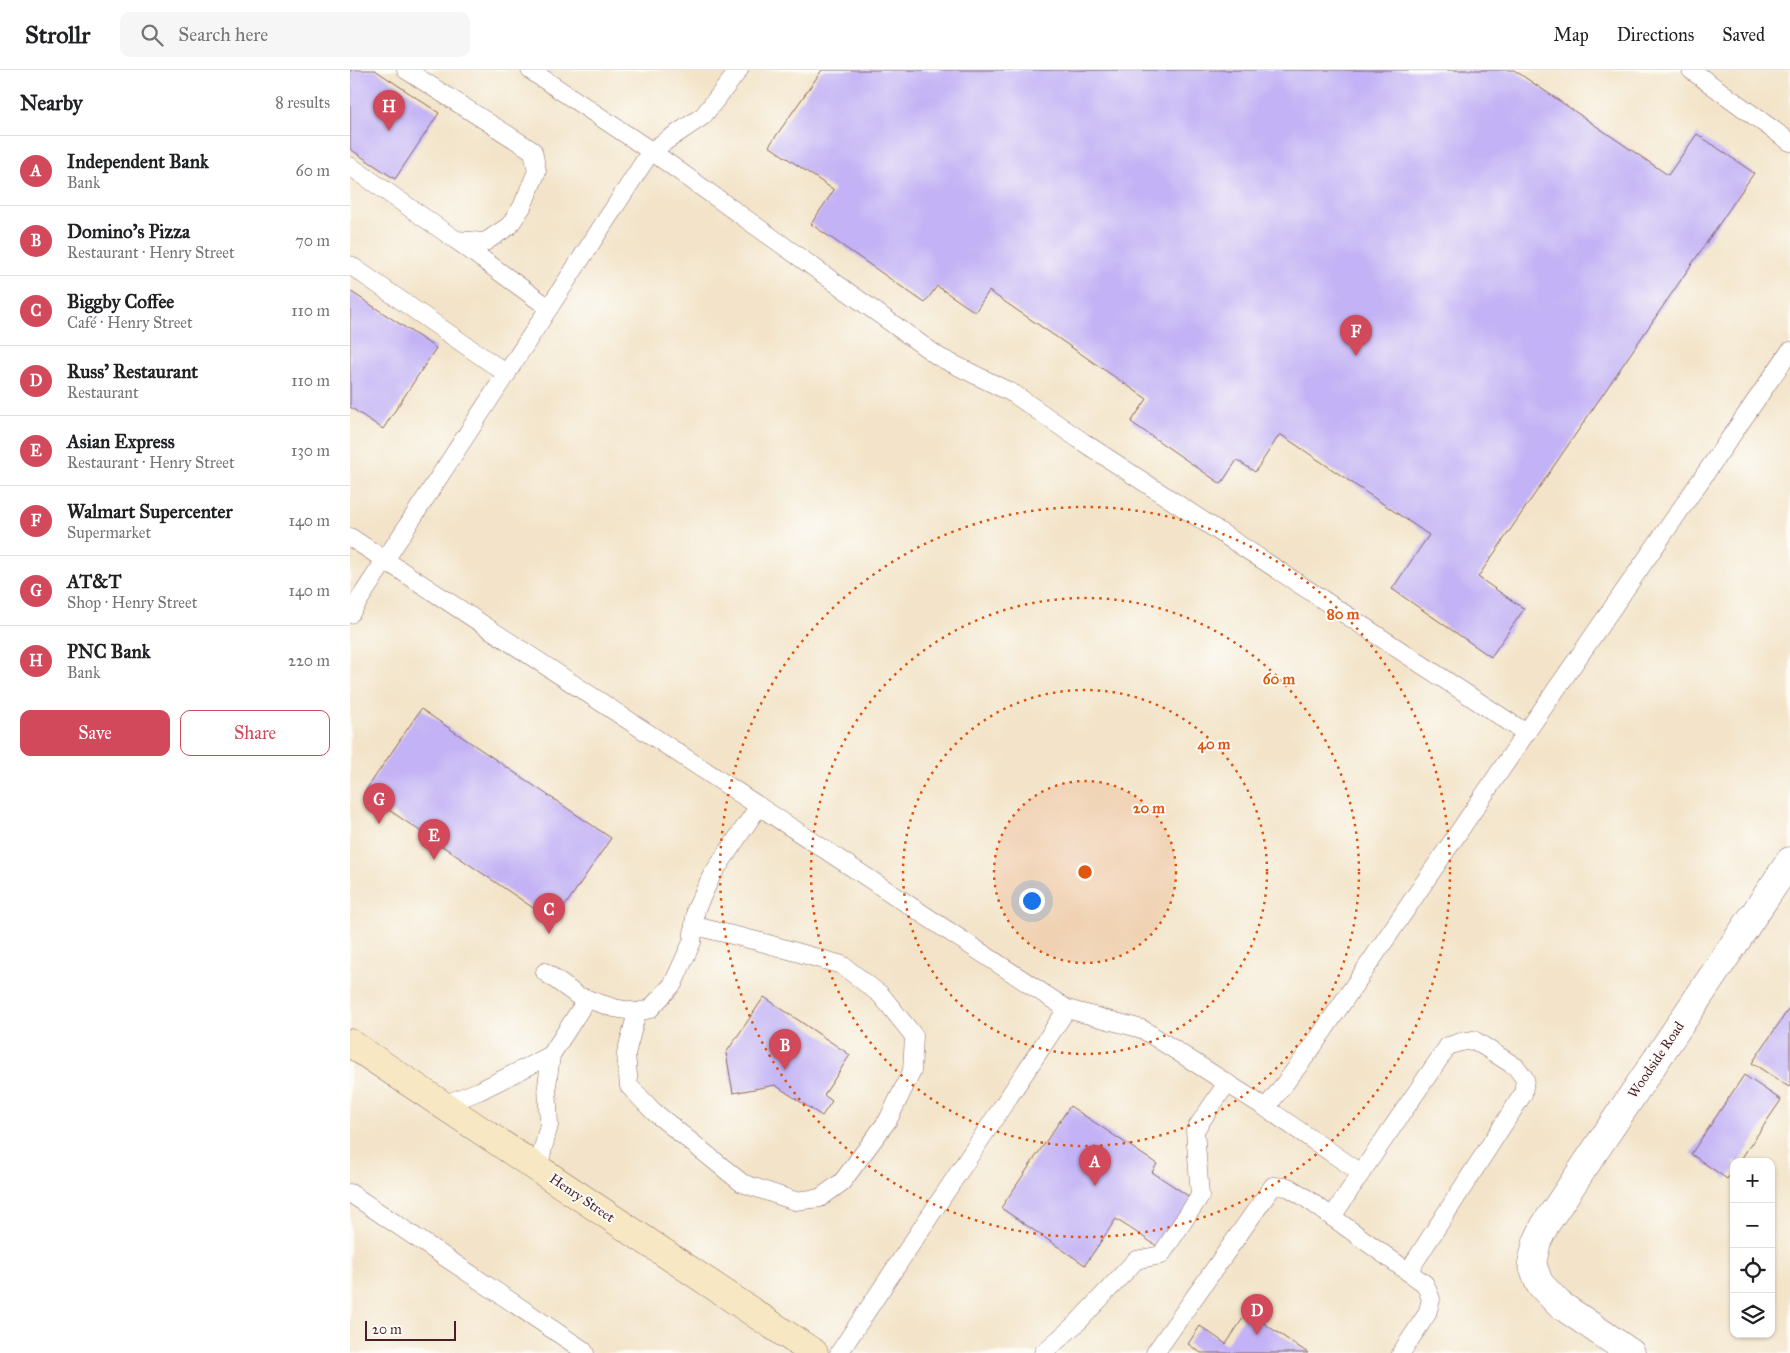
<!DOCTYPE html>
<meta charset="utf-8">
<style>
:root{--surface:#fff;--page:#f6f6f6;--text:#202124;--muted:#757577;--line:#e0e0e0;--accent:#d1495b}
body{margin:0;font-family:"IM FELL Great Primer",serif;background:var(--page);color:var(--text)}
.controls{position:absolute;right:15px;bottom:15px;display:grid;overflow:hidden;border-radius:10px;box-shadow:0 1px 4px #0004}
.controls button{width:45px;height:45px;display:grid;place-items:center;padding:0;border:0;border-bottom:1px solid var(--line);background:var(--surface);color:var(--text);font:25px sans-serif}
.scale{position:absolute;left:15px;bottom:12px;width:91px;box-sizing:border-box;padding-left:5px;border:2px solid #4a1f2b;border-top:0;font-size:14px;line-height:18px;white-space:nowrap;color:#4a1f2b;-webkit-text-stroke:4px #fdfcf7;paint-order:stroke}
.you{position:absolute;left:681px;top:830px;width:18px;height:18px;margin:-12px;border:4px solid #fff;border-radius:50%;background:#1a73e8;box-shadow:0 0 0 8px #1a73e833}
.badge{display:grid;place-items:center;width:32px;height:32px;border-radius:50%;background:var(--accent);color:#fff;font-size:16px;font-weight:700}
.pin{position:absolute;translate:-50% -41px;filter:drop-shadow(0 1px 2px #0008)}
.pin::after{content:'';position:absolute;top:26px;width:18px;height:15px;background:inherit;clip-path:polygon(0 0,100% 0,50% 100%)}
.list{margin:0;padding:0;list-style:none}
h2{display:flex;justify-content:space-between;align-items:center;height:65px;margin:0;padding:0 20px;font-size:21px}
h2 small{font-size:16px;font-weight:400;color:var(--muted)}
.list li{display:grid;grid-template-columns:32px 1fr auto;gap:15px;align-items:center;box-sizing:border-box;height:70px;padding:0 20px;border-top:1px solid var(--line)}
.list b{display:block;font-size:19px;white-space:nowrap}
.list p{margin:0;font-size:16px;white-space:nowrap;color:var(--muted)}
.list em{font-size:16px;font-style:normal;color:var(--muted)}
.actions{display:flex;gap:10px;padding:15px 20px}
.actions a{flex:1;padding:11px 0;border:1px solid var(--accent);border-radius:10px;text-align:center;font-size:18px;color:var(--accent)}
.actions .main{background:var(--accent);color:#fff}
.icon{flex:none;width:28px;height:28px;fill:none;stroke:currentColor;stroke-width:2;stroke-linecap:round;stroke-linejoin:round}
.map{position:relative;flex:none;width:1440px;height:1283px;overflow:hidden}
header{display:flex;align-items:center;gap:30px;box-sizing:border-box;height:70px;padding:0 25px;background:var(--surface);border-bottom:1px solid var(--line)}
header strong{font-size:24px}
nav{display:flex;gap:28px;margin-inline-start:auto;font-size:18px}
.search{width:350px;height:45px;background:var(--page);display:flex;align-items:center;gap:12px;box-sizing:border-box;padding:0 18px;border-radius:10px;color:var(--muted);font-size:19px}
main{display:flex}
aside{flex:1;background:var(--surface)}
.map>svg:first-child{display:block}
.building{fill:#c3b2f5}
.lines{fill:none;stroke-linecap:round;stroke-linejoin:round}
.service-casing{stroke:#856462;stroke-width:19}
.minor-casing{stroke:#856462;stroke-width:29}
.secondary-casing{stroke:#856462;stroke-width:29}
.service{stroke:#fff;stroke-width:18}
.minor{stroke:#fff;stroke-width:28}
.secondary{stroke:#f7e8c3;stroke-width:28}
.ring{fill:none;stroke:#e0560e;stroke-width:2.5;stroke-dasharray:2.5 5}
.labels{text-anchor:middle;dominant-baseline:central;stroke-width:4;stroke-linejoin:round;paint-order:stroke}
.street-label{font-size:14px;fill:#4a1f2b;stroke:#fdfcf7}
.centre{fill:#e0560e;stroke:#fdfcf7;stroke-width:2.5}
.ring-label{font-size:15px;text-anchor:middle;font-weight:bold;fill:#e0560e;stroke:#fdfcf7;stroke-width:4;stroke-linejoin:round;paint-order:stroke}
</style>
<header>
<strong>Strollr</strong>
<div class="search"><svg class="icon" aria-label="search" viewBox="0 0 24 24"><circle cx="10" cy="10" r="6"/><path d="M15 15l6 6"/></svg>Search here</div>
<nav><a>Map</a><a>Directions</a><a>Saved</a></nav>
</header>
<main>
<aside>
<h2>Nearby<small>8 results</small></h2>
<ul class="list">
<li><span class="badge">A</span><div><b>Independent Bank</b><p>Bank</p></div><em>60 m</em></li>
<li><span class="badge">B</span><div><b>Domino's Pizza</b><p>Restaurant · Henry Street</p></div><em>70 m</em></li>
<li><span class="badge">C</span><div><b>Biggby Coffee</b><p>Café · Henry Street</p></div><em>110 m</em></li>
<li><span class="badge">D</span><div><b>Russ' Restaurant</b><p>Restaurant</p></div><em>110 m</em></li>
<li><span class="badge">E</span><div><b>Asian Express</b><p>Restaurant · Henry Street</p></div><em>130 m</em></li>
<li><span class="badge">F</span><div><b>Walmart Supercenter</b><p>Supermarket</p></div><em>140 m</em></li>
<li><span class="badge">G</span><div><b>AT&amp;T</b><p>Shop · Henry Street</p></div><em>140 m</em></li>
<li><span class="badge">H</span><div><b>PNC Bank</b><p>Bank</p></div><em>220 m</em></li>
</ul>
<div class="actions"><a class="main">Save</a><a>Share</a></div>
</aside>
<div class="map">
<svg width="1440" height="1283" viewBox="0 0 1440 1283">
<rect width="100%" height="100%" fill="#fdfcf7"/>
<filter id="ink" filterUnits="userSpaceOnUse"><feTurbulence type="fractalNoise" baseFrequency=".02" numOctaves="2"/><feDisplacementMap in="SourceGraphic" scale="10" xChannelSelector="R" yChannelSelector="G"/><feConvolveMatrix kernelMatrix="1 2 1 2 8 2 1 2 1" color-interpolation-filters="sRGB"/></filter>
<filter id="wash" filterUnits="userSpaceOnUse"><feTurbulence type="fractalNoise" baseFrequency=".0096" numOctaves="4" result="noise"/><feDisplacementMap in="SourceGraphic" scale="20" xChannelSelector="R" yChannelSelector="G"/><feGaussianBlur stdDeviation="1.12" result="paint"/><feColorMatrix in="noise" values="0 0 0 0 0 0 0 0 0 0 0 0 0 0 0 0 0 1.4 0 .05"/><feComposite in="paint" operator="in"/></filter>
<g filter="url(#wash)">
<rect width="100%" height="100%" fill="#f3e4c9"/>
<g id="blocks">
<g class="building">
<path d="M0,0H25L89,43L45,109L0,79Z"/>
<path d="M472,0H1164L1318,105L1347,64L1404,103L1128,507L1174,539L1141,587L1042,519L1079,465L930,364L905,402L887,390L871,414L781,352L797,329L639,221L625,242L587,216L575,233L461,154L484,120L419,76Z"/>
<path d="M0,221L86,278L33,359L0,337Z"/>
<path d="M71,639L261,768L204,852L14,723Z"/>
<path d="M414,927L500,985L474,1025L482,1031L472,1046L425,1015L383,1023L376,983Z"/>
<path d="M1440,937V1015L1439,1017L1402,993Z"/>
<path d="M1394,1005L1431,1030L1389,1092H1384V1100L1377,1109L1341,1084Z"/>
<path d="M720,1036L807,1094L802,1102L846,1131L813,1180L766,1149L735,1195L651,1138Z"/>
<path d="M897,1242L958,1283H851L838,1274L850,1256L876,1274Z"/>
</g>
</g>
</g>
<g filter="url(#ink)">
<use href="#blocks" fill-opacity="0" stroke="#856462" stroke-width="1"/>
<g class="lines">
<g class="service-casing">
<g id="service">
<path d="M389,0L353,46L301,81L589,287L664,324L733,372L1176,663"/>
<path d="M1341,0L1440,72"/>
<path d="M0,96L106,170L135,172L159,156L172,137L187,101L183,81L56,0"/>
<path d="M106,170L199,238"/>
<path d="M0,195L157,304"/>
<path d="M0,467L717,939L792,959L916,1038L961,979L1176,663L1440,281"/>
<path d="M0,544L301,81L180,0"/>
<path d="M195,902L228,926L264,938L287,942L300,939L323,914L342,872L346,839L362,805L409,736"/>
<path d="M287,942L276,984L279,1016L304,1042L392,1113L445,1131L470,1128L492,1112L538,1050L562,1001L564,966L531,925L492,895L411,872L345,856"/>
<path d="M93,1035L129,1021L201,985"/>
<path d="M916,1038L1011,1103L1098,976L1111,972L1124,970L1166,997L1175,1009L1173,1024L1058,1202"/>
<path d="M188,1098L199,1055L197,1016L201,985L237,929"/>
<path d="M0,1123L233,1280L235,1283"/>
<path d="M982,1147L1011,1103"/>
<path d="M489,1283L717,939"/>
<path d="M693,1283L728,1252L786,1190L811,1185L850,1126L845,1060L877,1013"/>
<path d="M805,1283L923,1116L938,1117L953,1126L1075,1214L1081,1229L1077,1244L1051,1283"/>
</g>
</g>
<g class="minor-casing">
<path id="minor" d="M1281,1283L1209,1234L1189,1213L1182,1193L1187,1172L1195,1155L1440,791"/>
</g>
<g class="secondary-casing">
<path id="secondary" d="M0,973L464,1283"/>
</g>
<use href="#service" class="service"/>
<use href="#minor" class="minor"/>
<use href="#secondary" class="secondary"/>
</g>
</g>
<circle cx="735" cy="802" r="91" fill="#e0560e" fill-opacity=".12"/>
<g class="ring">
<circle cx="735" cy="802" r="91"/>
<circle cx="735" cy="802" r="182"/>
<circle cx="735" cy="802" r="274"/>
<circle cx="735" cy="802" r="365"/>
</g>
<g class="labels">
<g class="street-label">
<text transform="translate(1306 990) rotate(-56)">Woodside Road</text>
<text transform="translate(232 1128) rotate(34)">Henry Street</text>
</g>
</g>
<circle cx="735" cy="802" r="8" class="centre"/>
<g class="ring-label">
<text x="993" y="549">80 m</text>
<text x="929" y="614">60 m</text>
<text x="864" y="679">40 m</text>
<text x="799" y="743">20 m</text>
</g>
</svg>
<div class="controls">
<button>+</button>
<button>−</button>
<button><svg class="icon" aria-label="locate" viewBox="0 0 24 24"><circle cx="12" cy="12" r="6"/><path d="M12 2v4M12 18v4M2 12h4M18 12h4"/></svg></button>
<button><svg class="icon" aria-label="layers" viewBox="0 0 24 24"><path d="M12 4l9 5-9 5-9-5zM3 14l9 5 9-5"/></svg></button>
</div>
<div class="scale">20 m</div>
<div class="you"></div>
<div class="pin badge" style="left:745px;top:1116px">A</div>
<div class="pin badge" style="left:435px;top:1000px">B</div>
<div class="pin badge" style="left:199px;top:864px">C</div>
<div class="pin badge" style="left:907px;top:1265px">D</div>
<div class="pin badge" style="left:84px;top:790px">E</div>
<div class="pin badge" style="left:1006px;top:286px">F</div>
<div class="pin badge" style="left:29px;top:754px">G</div>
<div class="pin badge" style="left:39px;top:61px">H</div>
</div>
</main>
